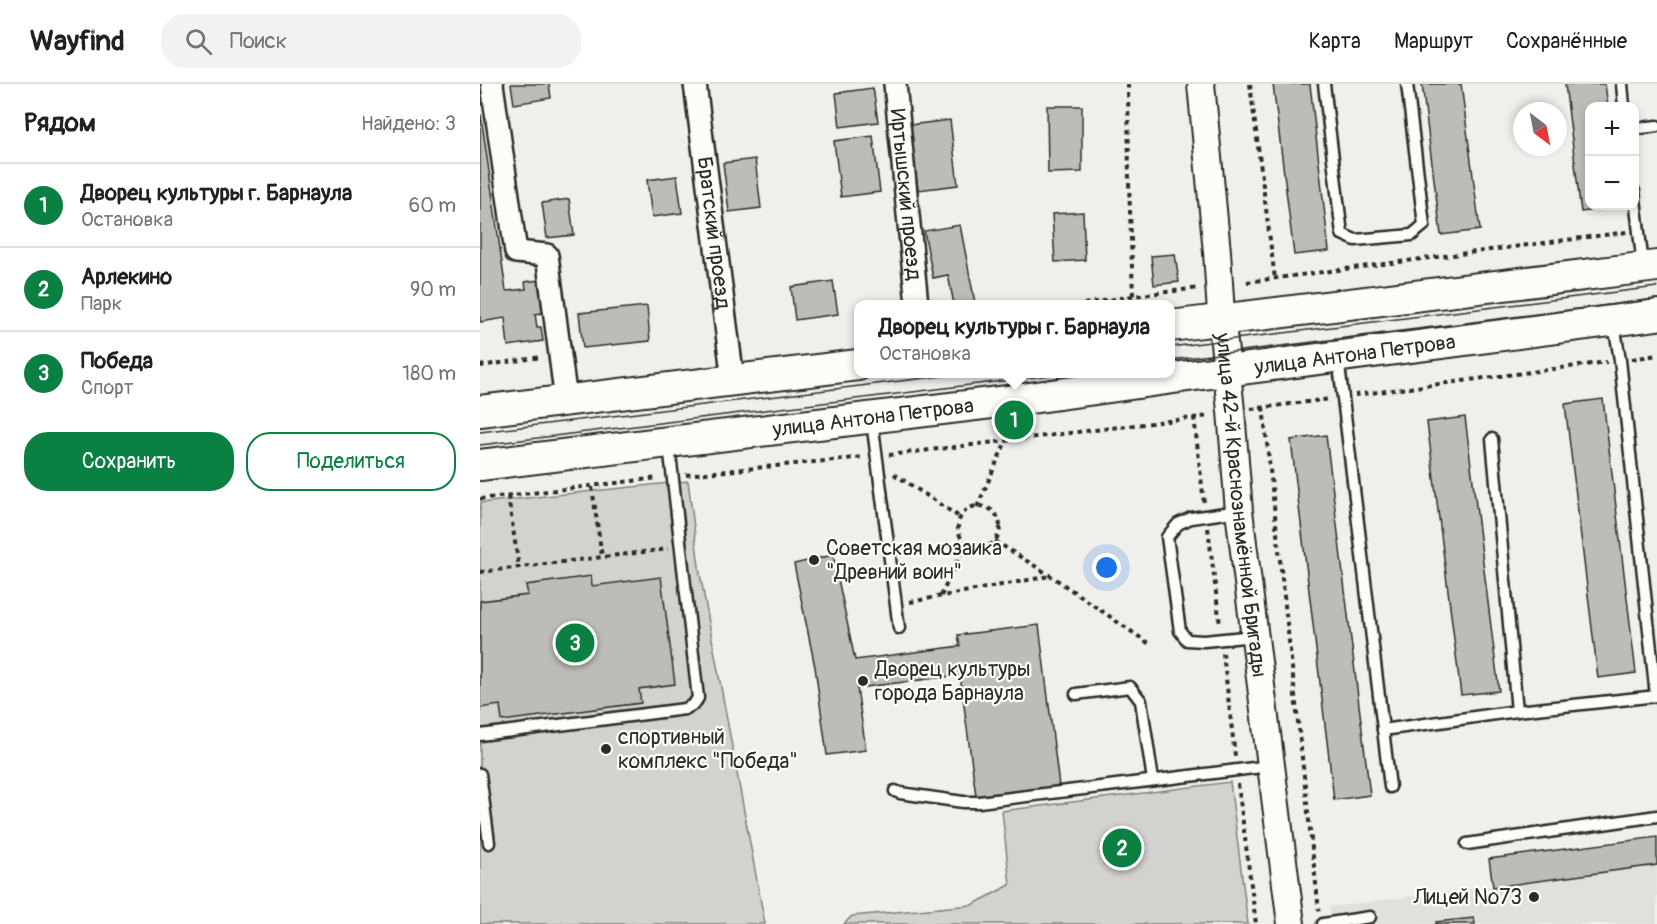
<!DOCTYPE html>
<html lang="ru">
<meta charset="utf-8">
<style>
:root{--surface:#fff;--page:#f2f2f2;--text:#202124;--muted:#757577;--line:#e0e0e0;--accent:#0b8043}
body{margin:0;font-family:Pangolin,sans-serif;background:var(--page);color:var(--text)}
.controls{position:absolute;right:18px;top:18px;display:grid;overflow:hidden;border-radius:12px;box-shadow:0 3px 9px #0003}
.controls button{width:54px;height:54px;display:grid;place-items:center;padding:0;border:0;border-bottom:2px solid var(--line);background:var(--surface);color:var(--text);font:30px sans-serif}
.compass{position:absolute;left:1033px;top:18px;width:54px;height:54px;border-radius:50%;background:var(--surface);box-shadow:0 3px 9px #0003;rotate:148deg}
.you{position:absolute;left:627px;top:484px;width:21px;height:21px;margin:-15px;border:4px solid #fff;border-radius:50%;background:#1a73e8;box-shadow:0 0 0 9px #1a73e833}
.badge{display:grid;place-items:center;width:39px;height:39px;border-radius:50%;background:var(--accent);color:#fff;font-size:20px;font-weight:700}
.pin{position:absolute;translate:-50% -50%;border:3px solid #fff;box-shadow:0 2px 6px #0006}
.popup{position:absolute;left:374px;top:216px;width:321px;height:78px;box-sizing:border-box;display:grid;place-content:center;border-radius:12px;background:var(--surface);filter:drop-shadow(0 2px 4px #0005);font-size:20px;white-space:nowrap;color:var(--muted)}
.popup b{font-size:22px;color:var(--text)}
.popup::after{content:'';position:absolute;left:50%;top:100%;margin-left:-12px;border:12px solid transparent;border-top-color:var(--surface)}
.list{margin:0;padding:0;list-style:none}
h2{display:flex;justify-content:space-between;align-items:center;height:78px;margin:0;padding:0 24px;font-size:26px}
h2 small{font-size:20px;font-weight:400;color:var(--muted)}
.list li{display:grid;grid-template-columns:39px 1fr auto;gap:18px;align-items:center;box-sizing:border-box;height:84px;padding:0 24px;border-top:2px solid var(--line)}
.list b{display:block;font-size:22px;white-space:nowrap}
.list p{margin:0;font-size:20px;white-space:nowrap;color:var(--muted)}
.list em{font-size:20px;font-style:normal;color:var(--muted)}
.actions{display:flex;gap:12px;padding:18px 24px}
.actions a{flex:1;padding:14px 0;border:2px solid var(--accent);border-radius:24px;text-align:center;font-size:21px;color:var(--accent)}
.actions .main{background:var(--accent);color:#fff}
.icon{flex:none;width:33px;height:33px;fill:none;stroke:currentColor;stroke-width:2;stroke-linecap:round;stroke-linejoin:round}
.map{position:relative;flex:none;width:1177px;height:840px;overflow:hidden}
header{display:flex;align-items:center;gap:36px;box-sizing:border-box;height:84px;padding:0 30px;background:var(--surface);border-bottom:2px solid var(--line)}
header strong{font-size:28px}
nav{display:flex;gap:33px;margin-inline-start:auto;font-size:21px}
.search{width:420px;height:54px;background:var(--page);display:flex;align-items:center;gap:15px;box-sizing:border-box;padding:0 21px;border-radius:24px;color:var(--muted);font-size:22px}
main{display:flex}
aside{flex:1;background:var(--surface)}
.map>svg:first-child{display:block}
.built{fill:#e1e0dc}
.green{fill:#d3d2cf;stroke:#7f7e7d;stroke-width:1.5}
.building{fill:#bdbcb8;stroke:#2b2b2b;stroke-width:1.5}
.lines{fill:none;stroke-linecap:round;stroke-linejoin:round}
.service-casing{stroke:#2b2b2b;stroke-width:15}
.minor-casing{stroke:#2b2b2b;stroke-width:26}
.tertiary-casing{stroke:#2b2b2b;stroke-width:30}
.secondary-casing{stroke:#2b2b2b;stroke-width:34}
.path{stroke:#2b2b2b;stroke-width:4;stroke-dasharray:4.5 4.5;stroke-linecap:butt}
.service{stroke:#fdfcf7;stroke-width:10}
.minor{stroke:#fdfcf7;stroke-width:21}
.tertiary{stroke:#fdfcf7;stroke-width:26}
.secondary{stroke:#fdfcf7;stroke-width:30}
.tram{stroke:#2b2b2b;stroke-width:1.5}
.poi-dot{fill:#2b2b2b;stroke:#fdfcf7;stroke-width:2}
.labels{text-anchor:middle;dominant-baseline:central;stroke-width:4.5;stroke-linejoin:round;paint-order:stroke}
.street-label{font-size:21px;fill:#2b2b2b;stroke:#fdfcf7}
.poi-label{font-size:21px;fill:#2b2b2b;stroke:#fdfcf7;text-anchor:start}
</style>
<header>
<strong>Wayfind</strong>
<div class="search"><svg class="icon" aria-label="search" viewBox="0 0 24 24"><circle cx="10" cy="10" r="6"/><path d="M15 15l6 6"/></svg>Поиск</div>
<nav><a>Карта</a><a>Маршрут</a><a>Сохранённые</a></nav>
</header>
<main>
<aside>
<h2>Рядом<small>Найдено: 3</small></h2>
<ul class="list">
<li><span class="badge">1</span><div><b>Дворец культуры г. Барнаула</b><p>Остановка</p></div><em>60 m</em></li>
<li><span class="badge">2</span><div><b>Арлекино</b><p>Парк</p></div><em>90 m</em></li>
<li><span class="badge">3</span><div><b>Победа</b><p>Спорт</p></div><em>180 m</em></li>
</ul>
<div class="actions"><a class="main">Сохранить</a><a>Поделиться</a></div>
</aside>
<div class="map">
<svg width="1177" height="840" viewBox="0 0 1177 840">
<rect width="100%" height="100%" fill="#f0efeb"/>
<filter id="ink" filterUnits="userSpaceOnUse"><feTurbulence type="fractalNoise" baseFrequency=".0167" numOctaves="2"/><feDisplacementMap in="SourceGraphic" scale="12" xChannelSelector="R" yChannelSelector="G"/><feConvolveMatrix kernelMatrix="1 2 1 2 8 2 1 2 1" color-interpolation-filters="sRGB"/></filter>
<g filter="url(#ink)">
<path class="built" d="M1177,781V840H852L849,823Z"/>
<g class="green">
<path d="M208,397L220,490L285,840H0V419Z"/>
<path d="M750,698L768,840H364L372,832L492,821L530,801L522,727Z"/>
</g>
<g class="building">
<path d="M31,0H69L71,14L34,20Z"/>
<path d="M793,0H830L849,167L814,171Z"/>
<path d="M942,0H981L1000,146L961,151Z"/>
<path d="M1085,0H1125L1128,22H1110V122H1141V123L1101,128Z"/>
<path d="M393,4L398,38L360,43L356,9Z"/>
<path d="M567,22H602V88L568,89Z"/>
<path d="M0,31H1L26,207L46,205L45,198L59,196L63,229L55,230L57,243H61L63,257L28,262L25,234L0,238Z"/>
<path d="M470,36L478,101L438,106L429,41Z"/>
<path d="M393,52L400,108L361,113L354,57Z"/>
<path d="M275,75L281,124L249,128L243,79Z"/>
<path d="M197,92L202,129L172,133L167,96Z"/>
<path d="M89,115L94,151L67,154L62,119Z"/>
<path d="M603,128L605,176L575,178L572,130Z"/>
<path d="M480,141L495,219L489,220H474L468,191L453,194L444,147Z"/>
<path d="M695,170L699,198L674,201L671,172Z"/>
<path d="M353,197L358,230L315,236L311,203Z"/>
<path d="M167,222L170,257L103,264L99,229Z"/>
<path d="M1123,315L1156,589L1118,594L1085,320Z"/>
<path d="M985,333L1019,607L981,611L947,338Z"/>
<path d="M846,351L890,711L854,716L811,356Z"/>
<path d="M353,471L375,576L480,562L478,551L559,541L579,702L496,712L480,591L377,604L386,666L347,671L335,583L314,480Z"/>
<path d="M111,492L112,502L181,493L195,600L159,605L161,619L22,637L20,621L0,624V517L48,511L46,501Z"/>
<path d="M1177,753V781L1013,803L1009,775Z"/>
<path d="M994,834L995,840H956V838Z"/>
</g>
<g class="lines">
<g class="service-casing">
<g id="service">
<path d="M844,0L862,150L875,156L932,151L944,141L927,0"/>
<path d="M1142,0L1144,22"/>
<path d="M1154,45L1177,42"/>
<path d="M1154,107L1163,181"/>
<path d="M1134,240L1140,276L1176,612"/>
<path d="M858,273L910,703"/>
<path d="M392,337L419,544"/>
<path d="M1012,355L1037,627"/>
<path d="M759,427L711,434L698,440L687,453L700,547L707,556L724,557L774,552"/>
<path d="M596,610L650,603L661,617L673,696"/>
<path d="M903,646L1037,627L1177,612"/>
<path d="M0,651L205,625L214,620L218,614L189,361"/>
<path d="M0,690L9,759"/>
<path d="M415,707L420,709L483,718H499L790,682"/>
<path d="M987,760L1177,732"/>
<path d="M843,840L890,833"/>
</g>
</g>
<g class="minor-casing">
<g id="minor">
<path d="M12,0L36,168L67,171L86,317"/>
<path id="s1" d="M215,0L253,296"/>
<path id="s2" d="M415,0L437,220"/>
</g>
</g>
<g class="tertiary-casing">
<g id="tertiary">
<path id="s3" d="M721,0L737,168L741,230L751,327L759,427L811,840"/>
</g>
</g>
<g class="secondary-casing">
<g id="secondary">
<path d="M690,242L1177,182"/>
<path d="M0,327L378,281"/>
<path id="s4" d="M0,381L528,317L708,292L1177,231"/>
</g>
</g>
<g class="path">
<path d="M648,0L649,99L653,212"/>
<path d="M770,0L795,195"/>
<path d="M767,198L1147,148"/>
<path d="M604,220L653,212L719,204"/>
<path d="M1152,275L1177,271"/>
<path d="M0,282L62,273"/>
<path d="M875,311L1127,278"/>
<path d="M783,323L839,827"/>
<path d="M771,325L850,315"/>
<path d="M714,333L724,419"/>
<path d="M409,371L729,332"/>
<path d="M414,390L481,434"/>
<path d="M206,391L384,373"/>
<path d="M112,403L122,473"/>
<path d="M28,412L39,484"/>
<path d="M0,415L178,394"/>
<circle cx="499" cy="443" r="21"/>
<path d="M497,423L526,357"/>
<path d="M728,444L740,541"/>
<path d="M515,457L571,492L671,561"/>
<path d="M0,488L188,465"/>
<path d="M461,512L485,459"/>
<path d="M430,518L570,492"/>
<path d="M743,569L755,672"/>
<path d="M758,700L776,840"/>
</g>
<use href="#service" class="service"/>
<use href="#minor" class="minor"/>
<use href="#tertiary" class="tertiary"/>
<use href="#secondary" class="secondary"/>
<g class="tram">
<path d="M690,263L1177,203"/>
<path d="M690,276L1177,215"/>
<path d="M0,348L478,290"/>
<path d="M0,361L579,290"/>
</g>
</g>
</g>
<g class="poi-dot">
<circle cx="334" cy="476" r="6"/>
<circle cx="383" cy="597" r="6"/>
<circle cx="126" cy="665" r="6"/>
<circle cx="1054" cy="813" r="6"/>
</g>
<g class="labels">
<g class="street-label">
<text stroke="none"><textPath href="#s2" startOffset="111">Иртышский проезд</textPath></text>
<text stroke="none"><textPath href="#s1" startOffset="150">Братский проезд</textPath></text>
<text stroke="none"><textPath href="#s4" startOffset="882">улица Антона Петрова</textPath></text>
<text stroke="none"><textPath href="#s4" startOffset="396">улица Антона Петрова</textPath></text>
<text stroke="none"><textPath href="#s3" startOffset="423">улица 42-й Краснознамённой Бригады</textPath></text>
</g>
<g class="poi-label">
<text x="346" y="464">Советская мозаика<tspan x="346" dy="24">"Древний воин"</tspan></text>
<text x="395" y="585">Дворец культуры<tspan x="395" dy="24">города Барнаула</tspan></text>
<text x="138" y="653">спортивный<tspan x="138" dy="24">комплекс "Победа"</tspan></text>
<text x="1042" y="813" text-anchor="end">Лицей №73</text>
</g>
</g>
</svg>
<div class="controls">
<button>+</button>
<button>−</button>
</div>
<svg class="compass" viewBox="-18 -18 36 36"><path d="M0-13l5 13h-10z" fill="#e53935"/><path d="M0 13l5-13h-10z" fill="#757577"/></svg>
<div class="you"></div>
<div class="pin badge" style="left:534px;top:336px">1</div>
<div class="popup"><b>Дворец культуры г. Барнаула</b>Остановка</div>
<div class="pin badge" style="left:642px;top:764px">2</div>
<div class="pin badge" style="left:95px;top:559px">3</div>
</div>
</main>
